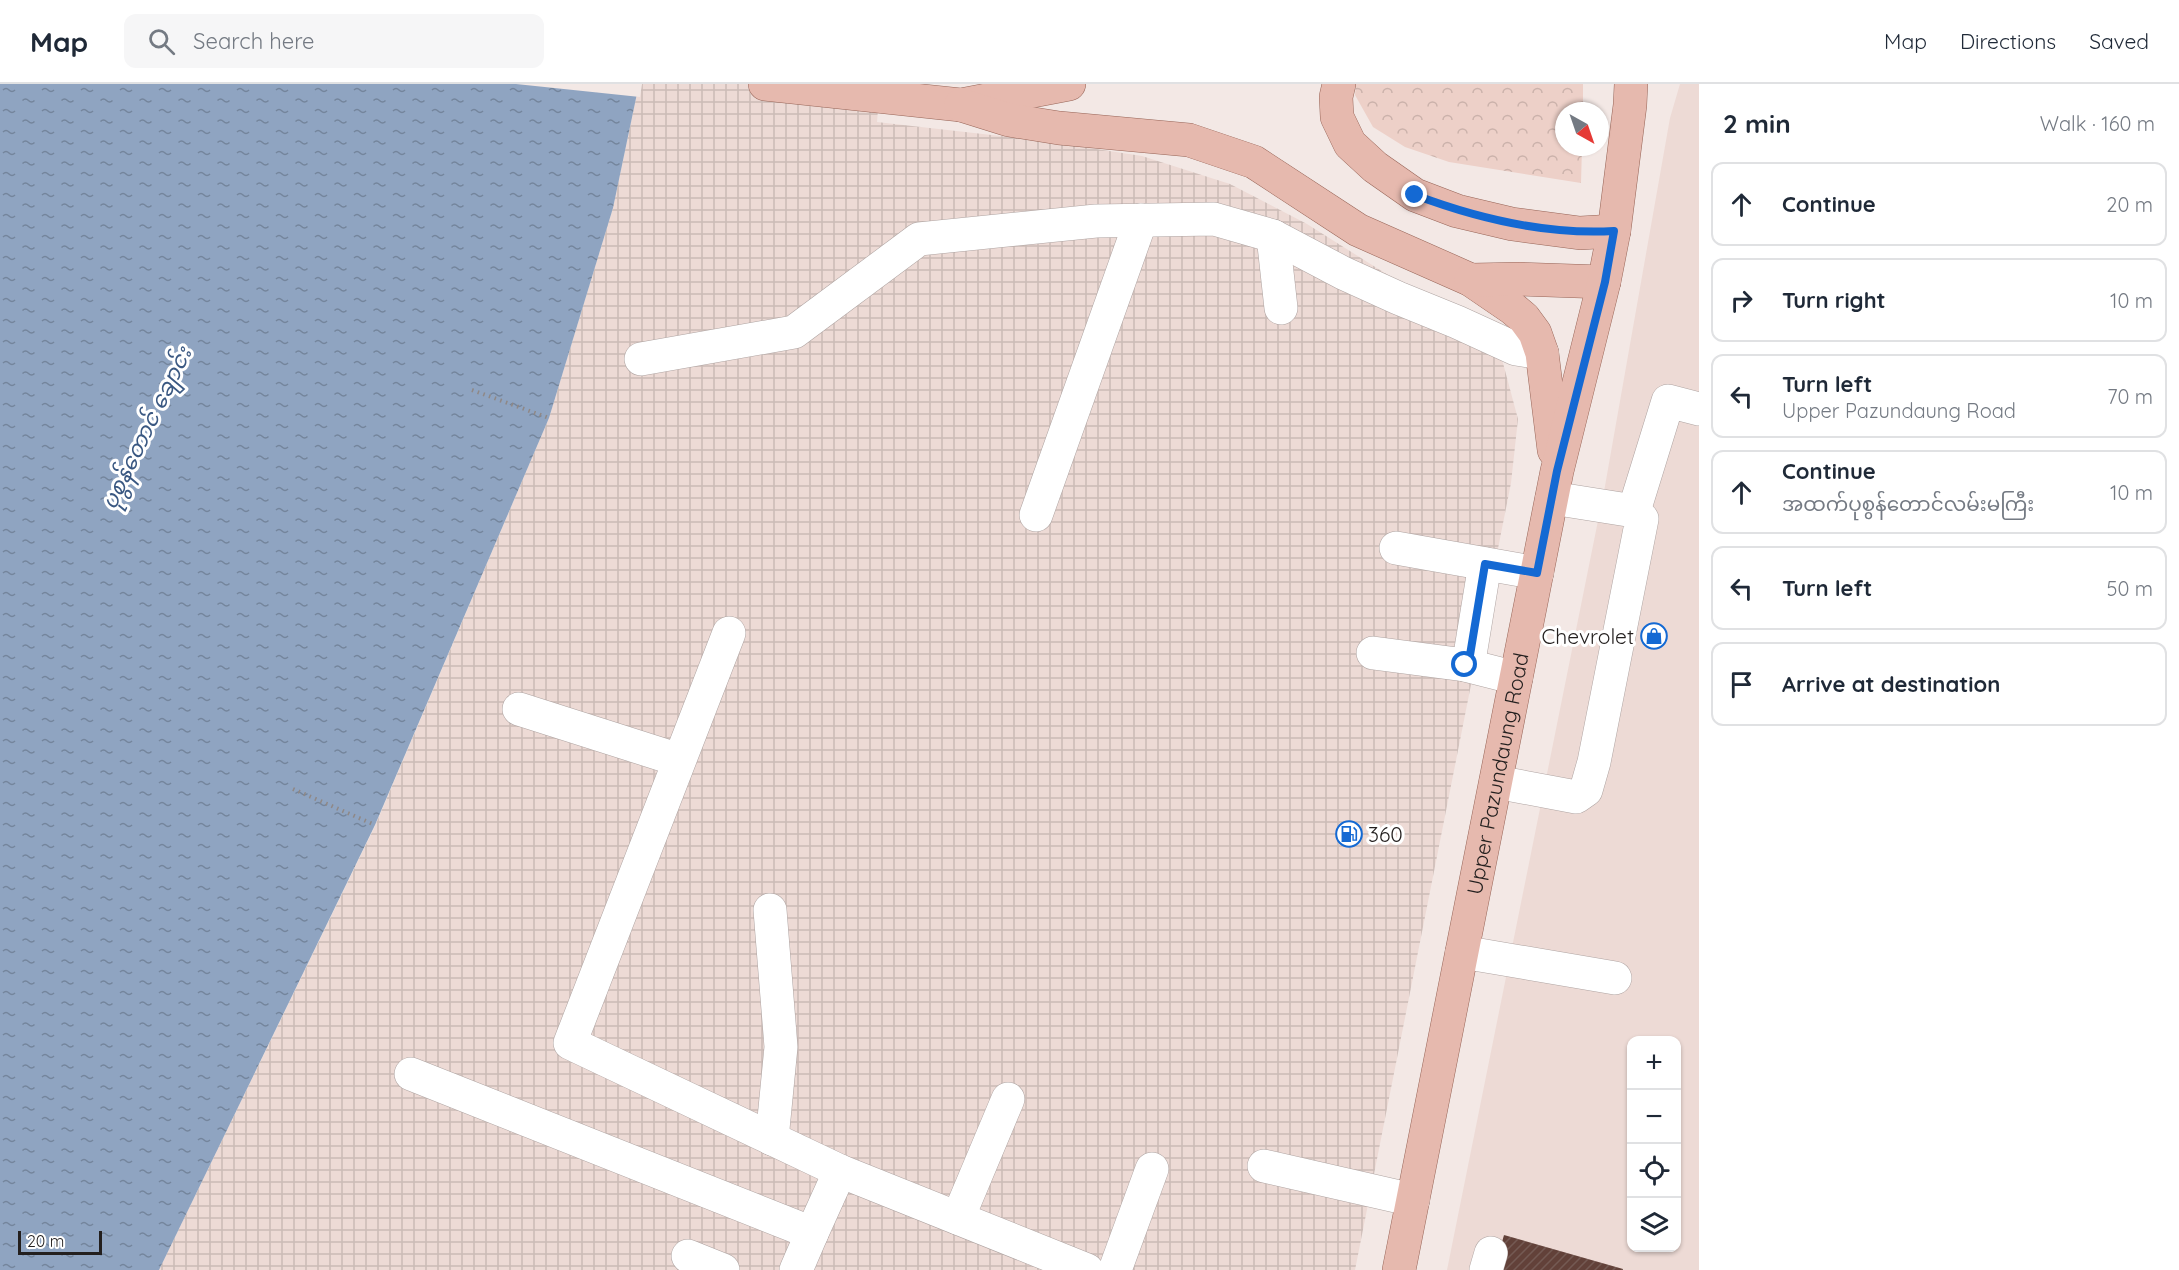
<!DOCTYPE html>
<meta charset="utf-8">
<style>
:root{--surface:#fff;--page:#f6f6f7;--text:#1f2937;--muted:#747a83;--line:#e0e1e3}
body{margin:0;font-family:Quicksand,"Noto Sans Myanmar",sans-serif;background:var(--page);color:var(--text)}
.controls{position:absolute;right:18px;bottom:18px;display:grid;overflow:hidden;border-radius:12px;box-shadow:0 2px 4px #0004}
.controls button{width:54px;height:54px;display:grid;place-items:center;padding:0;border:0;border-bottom:2px solid var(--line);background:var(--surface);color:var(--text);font:30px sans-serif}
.compass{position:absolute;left:1555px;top:18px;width:54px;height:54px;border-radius:50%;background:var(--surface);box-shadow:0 2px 4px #0004;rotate:140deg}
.scale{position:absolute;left:18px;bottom:15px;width:84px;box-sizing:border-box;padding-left:6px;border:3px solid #231f1e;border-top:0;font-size:16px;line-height:21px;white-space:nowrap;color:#231f1e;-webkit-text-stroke:4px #fff;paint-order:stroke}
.stop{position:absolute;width:18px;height:18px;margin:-14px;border:4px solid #1469d3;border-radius:50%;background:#fff}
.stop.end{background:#1469d3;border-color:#fff;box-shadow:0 2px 6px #0008}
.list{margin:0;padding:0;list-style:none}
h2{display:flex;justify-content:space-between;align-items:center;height:78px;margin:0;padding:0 24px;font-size:26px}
h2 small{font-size:20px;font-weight:400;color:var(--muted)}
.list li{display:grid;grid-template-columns:39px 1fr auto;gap:18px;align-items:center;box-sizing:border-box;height:84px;margin:0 12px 12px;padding:0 12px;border:2px solid var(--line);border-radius:12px}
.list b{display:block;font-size:22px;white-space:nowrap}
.list p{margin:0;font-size:20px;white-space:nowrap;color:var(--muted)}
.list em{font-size:20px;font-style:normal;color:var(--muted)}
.icon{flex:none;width:33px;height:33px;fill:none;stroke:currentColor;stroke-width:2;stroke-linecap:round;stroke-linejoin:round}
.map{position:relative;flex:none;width:1699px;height:1186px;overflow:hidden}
header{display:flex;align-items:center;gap:36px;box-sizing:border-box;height:84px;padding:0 30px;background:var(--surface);border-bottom:2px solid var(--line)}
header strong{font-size:28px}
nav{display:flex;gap:33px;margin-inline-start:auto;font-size:21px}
.search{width:420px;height:54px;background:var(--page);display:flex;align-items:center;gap:15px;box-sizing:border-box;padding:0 21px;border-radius:12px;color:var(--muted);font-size:22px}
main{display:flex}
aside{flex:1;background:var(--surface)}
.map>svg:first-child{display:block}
.built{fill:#eddad5;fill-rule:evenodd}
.industrial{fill:url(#industrial-grid)}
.park{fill:url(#park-crowns)}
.water{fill:url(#water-ripples)}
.pier{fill:#f3e8e5}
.building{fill:url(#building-hatch)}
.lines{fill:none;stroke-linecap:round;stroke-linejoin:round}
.minor-casing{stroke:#afa4a2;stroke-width:34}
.major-casing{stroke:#976558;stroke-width:34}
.path{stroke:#8f8886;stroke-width:4;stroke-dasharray:1.5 4.5;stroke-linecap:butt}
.minor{stroke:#fff;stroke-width:33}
.major{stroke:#e6b9ae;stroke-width:33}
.route{stroke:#1469d3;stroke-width:8}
.labels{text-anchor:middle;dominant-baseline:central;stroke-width:6;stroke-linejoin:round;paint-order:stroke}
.poi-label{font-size:21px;fill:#231f1e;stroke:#fff;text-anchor:end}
.street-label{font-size:21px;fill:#231f1e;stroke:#fff}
.water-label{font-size:22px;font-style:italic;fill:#3a5882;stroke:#fff}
</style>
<header>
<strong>Map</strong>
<div class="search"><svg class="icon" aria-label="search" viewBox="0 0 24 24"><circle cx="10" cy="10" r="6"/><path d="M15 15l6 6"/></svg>Search here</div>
<nav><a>Map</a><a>Directions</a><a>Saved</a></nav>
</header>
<main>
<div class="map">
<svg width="1699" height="1186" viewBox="0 0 1699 1186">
<defs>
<pattern id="industrial-grid" width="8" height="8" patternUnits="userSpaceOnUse" patternTransform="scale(1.5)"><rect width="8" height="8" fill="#eddad5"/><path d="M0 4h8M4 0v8" fill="none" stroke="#cbbbb6"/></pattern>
<pattern id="park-crowns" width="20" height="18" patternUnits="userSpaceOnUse" patternTransform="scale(1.5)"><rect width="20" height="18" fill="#edd0c8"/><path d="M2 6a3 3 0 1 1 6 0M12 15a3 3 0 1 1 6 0" fill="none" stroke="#cbb2ab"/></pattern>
<pattern id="water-ripples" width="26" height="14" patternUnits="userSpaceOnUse" patternTransform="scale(1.5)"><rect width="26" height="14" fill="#8fa4c1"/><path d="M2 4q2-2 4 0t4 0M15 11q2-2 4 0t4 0" fill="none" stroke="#74859c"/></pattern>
<pattern id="building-hatch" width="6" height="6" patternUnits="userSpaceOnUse" patternTransform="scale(1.5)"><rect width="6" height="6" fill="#624139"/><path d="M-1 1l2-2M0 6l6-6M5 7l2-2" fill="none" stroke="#745a53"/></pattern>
</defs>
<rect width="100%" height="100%" fill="#f3e8e5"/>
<path class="built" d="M1680,0H1699V1186H1447L1605,402L1670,34ZM1632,956H1676V1164H1632Z"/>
<path class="industrial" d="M639,0H880L877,38L1044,57L1142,72L1230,100L1307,140L1407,203L1476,234L1503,279L1518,335L1511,399L1355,1186H159L375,742L549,334L613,124Z"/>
<path class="park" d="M1356,0H1583V27H1564V63H1582L1581,99L1449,78L1405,63L1373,43L1355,11Z"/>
<path class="water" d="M0,0H639L613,124L549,334L375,741L159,1186H0Z"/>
<path class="pier" d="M516,0H642L640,13Z"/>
<path class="building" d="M1504,1151L1623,1185V1186H1494Z"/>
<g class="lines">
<g class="minor-casing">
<g id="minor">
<path d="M1273,152L1281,224"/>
<path d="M641,275L794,248L919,155L1096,137L1214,135L1273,152L1343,189L1398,214L1457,238L1516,265L1542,269"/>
<path d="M1634,427L1668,317L1699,325"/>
<path d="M1036,431L1141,136"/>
<path d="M1396,464L1537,489"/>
<path d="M729,549L570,959L840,1087L1087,1186"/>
<path d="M1373,569L1465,581L1470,571L1485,480"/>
<path d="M1465,581L1516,594"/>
<path d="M519,625L679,676"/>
<path d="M1496,698L1576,713L1586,706L1594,678L1642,435L1634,427L1552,414"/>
<path d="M770,826L781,963L772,1055"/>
<path d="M1462,868L1615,894"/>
<path d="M411,990L812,1149L840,1087"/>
<path d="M1264,1082L1413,1116"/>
<path d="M958,1134L1008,1015"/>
<path d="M688,1172L723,1186"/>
<path d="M796,1186L812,1149"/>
<path d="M1115,1186L1152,1085"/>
<path d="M1486,1186L1491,1169"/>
</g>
</g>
<g class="major-casing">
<g id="major">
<path d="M765,0L961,21L1069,0"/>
<path d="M1339,0L1336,13L1337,33L1350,60L1375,83L1415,111L1457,127L1512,140L1580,149L1614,147"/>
<path d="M961,21L1009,36L1059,44L1189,56L1254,78L1358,146L1471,196L1512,224L1524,234L1535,249L1542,269L1554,366"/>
<path d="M1471,196L1520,195L1604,198"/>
<path id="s1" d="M1399,1186L1557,387L1604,198L1614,147L1630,21L1631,0"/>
</g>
</g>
<g class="path">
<path d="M472,306L549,334"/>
<path d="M293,705L375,741"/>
</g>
<use href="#minor" class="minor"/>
<use href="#major" class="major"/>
</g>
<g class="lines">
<path class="route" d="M1415,111C1479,135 1546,151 1614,147L1605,198L1557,387L1537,489L1485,480L1470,571L1465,581"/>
</g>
<defs>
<g id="shop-ring" transform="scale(1.35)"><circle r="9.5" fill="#fff" stroke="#1469d3" stroke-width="1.5"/><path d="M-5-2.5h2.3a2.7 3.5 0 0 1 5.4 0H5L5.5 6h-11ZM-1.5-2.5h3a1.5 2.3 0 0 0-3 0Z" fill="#1469d3"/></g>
<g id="fuel-ring" transform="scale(1.35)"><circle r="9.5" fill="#fff" stroke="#1469d3" stroke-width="1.5"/><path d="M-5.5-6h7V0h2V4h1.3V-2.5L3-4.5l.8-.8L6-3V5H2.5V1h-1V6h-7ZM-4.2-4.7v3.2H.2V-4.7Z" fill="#1469d3"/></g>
</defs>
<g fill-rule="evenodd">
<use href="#shop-ring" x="1654" y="552"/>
<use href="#fuel-ring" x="1349" y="750"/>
</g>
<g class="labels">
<g class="poi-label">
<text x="1634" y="552">Chevrolet</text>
<text x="1368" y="750" text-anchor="start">360</text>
</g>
<g class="street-label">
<text stroke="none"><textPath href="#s1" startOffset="506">Upper Pazundaung Road</textPath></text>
</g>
<g class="water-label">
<text transform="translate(146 344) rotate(-64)">ပုစွန်တောင် ချောင်း</text>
</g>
</g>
</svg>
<div class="controls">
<button>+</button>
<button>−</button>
<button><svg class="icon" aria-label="locate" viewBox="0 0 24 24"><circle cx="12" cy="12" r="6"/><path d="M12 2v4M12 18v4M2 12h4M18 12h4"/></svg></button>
<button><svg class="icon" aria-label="layers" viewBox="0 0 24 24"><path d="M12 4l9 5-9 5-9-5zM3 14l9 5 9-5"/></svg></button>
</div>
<svg class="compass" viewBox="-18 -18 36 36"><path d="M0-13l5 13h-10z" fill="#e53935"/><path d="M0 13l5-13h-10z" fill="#747a83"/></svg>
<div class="scale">20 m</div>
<div class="stop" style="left:1465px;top:581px"></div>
<div class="stop end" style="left:1415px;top:111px"></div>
</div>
<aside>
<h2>2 min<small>Walk · 160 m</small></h2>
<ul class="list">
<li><svg class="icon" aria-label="ahead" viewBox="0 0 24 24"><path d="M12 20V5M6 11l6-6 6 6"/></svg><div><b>Continue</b></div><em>20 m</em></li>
<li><svg class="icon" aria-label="right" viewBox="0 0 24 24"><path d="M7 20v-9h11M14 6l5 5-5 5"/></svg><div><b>Turn right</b></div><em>10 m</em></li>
<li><svg class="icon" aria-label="left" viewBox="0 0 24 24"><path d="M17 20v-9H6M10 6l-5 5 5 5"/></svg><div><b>Turn left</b><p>Upper Pazundaung Road</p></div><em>70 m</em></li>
<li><svg class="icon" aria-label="ahead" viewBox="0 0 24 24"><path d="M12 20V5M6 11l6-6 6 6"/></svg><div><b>Continue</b><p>အထက်ပုစွန်တောင်လမ်းမကြီး</p></div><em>10 m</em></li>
<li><svg class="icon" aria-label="left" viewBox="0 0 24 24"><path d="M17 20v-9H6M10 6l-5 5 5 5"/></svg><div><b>Turn left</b></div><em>50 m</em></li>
<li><svg class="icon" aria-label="arrive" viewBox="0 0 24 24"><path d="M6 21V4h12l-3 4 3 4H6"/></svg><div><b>Arrive at destination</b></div></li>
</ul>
</aside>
</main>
